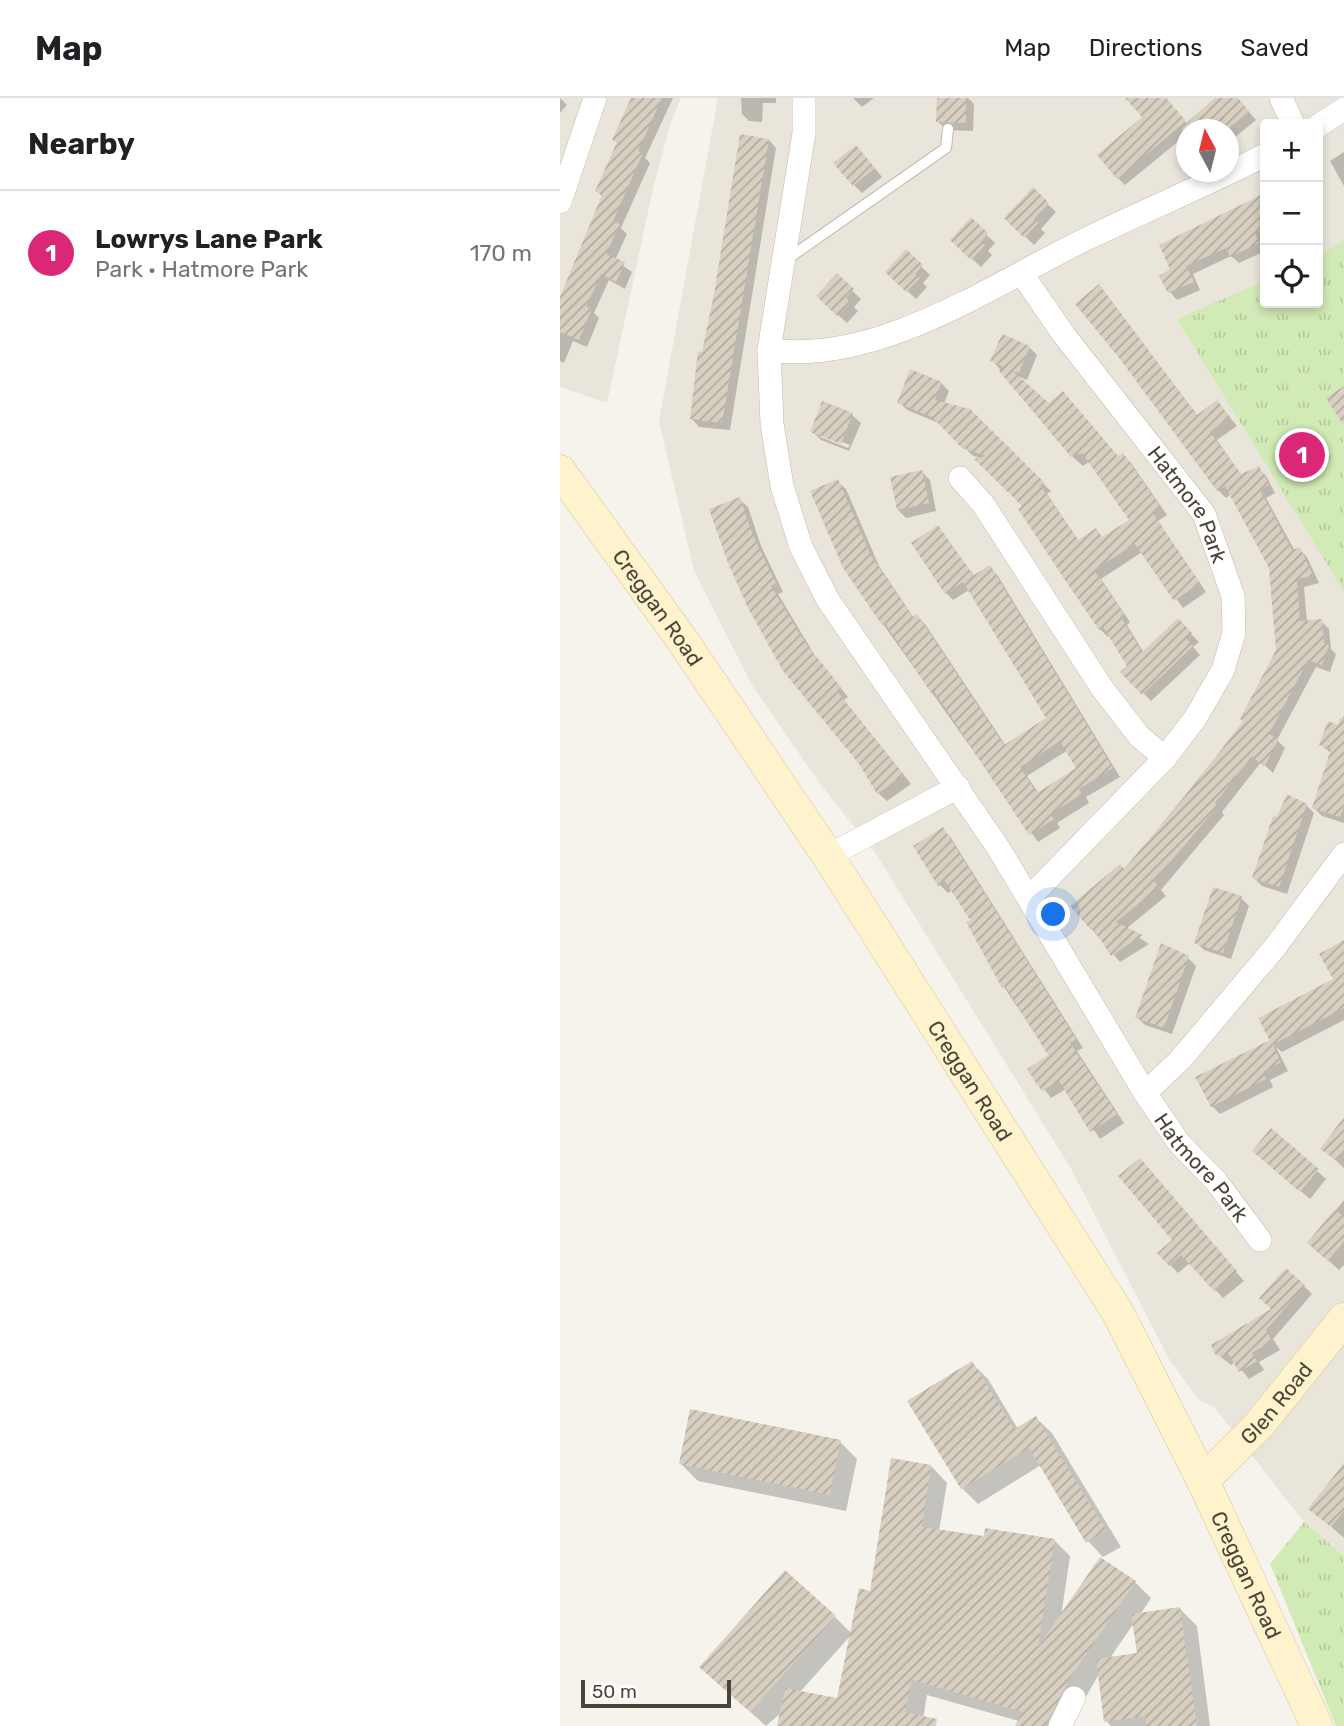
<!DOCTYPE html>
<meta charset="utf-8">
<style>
:root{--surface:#fff;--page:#f6f6f6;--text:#202124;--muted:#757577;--line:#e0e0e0;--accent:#db2777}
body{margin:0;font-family:Rubik,sans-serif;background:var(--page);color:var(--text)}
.controls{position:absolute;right:21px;top:21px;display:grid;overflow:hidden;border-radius:7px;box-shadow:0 4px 10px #0003}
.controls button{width:63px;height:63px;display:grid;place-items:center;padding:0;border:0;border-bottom:2px solid var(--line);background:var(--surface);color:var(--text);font:35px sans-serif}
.compass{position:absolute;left:616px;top:21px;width:63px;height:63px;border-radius:50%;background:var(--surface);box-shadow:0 4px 10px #0003;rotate:353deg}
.scale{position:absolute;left:21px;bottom:18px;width:150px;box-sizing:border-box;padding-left:7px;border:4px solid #4b4439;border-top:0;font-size:19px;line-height:24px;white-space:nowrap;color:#4b4439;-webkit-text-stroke:5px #fff;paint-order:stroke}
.you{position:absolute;left:494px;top:817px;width:24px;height:24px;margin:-18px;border:5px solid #fff;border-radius:50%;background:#1a73e8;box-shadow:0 0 0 10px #1a73e833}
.badge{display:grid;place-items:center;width:46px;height:46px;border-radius:50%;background:var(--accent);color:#fff;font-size:23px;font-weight:700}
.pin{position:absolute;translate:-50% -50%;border:4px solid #fff;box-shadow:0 2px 7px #0006}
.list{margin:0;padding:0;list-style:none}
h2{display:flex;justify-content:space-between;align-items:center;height:91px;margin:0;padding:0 28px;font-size:30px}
h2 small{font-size:23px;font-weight:400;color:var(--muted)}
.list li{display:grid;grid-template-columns:46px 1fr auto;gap:21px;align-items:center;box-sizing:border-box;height:126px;padding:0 28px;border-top:2px solid var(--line)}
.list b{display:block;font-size:26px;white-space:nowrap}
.list p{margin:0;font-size:23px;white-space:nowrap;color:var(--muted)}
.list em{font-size:23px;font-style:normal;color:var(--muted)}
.icon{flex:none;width:38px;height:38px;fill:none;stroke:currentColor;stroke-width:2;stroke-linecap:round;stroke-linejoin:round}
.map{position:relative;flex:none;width:784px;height:1628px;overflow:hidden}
header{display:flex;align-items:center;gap:42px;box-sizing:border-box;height:98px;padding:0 35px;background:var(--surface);border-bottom:2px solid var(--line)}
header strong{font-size:33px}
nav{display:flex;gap:38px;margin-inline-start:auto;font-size:24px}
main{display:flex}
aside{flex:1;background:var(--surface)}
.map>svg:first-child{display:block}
.residential{fill:#eae5da;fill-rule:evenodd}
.grass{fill:url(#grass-tufts)}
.shadow{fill:#0003;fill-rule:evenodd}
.building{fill:url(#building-hatch);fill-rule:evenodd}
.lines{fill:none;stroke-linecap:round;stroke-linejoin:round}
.lane-casing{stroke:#c2bbae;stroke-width:12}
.street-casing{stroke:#c2bbae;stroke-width:24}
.secondary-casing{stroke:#d6c79b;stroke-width:33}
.lane{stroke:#fff;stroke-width:10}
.street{stroke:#fff;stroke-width:23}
.secondary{stroke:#fff3cd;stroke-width:32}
.labels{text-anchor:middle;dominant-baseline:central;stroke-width:7;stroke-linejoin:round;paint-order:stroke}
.street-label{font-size:21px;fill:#4b4439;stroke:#fff}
</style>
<header>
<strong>Map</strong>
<nav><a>Map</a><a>Directions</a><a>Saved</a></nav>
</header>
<main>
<aside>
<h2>Nearby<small></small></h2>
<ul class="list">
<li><span class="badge">1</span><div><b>Lowrys Lane Park</b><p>Park · Hatmore Park</p></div><em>170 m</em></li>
</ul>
</aside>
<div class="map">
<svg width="784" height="1628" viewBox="0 0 784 1628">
<defs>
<pattern id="grass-tufts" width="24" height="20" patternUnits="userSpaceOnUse" patternTransform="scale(1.75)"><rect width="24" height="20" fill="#d2eab5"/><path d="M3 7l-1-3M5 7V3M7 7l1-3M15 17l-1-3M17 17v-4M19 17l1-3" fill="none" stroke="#b6ca9c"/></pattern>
<pattern id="building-hatch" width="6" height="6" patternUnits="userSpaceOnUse" patternTransform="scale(1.75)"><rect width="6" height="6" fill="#d8cfc1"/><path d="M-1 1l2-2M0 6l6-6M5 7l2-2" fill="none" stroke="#b1aa9e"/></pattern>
</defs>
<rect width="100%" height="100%" fill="#f6f3ec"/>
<g class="residential">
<path d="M0,0H121L111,24L94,86L47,305L0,289Z"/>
<path d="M158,0H784V1458L744,1424L655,1310L638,1301L609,1261L510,1069L316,756L260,686L192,587L134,473L99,323ZM705,26H758V205H705ZM626,32H668V74H626Z"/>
</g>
<g class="grass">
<path d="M784,142V494L617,221L705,183V205H758V159Z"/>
<path d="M744,1424L784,1458V1628H776L710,1466Z"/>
</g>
<g class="shadow">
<path d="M0,0L7,7L0,15Z"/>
<path d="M73,0H113L85,60L90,65L61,130L67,136L55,162L72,174L65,191L49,182L34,215L39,220L27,249L13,243L4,265L0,263V203L43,99L37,93L58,46L54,41Z"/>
<path d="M181,0H216V5H203L202,24L189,23L182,16Z"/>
<path d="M293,0H314L302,9Z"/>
<path d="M379,0H408L414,6L413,33L387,32L378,24Z"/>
<path d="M573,0H606L627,26L658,0H677L696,22L668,45V32H626V37L565,87L558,80L585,19Z"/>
<path d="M209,42L216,50L170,332L139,329L132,321L144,256Z"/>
<path d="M784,54V88L770,63Z"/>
<path d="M304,57L322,79L302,95L294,87Z"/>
<path d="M473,92L496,114L481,131L485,135L474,147L446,120Z"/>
<path d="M705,98V140L701,142L705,153L679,165L671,158L633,176L640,192L617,202L610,194L613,172L601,148Z"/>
<path d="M411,122L435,145L428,153L432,157L421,169L401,151Z"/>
<path d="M346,154L370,177L363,185L367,189L356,201L327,174Z"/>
<path d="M277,178L301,201L294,209L298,213L287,225L258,198Z"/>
<path d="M539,188L638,318L657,304L677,328L657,342L682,378L698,370L706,378L715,395L706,400L735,453L739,451L747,459L759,485L744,489L747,524L761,523L769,531L771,551L776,556L770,574L756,569L717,642L725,650L713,675L701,664L662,714L664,717L601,792L606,798L566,831L589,846L560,864L512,808L564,773L685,623L718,553L711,470L671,396L666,400L658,392Z"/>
<path d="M469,249L477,257L467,282L457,278L489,307L559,360L563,357L571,365L607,417L598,423L646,494L623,510L582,454L541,481L570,524L567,527L584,555L618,523L639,544L633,549L640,557L591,603L563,574L570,568L551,537L548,539L540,531L506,481L465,409L422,361L412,357L381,326L347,312L339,304L381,285L389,293L384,306L409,313L491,393L487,396L519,443L536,433L543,440L572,423L530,363L523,368L515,361L433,263Z"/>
<path d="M292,317L301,325L289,353L261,342L252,333ZM260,336L290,347L288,350L260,339Z"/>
<path d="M362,374L370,382L376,413L346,420L338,412Z"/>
<path d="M277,383L286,391L319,468L354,520L357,518L365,526L446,648L488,621L409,492L393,502L386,495L378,429L415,479L430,470L438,478L560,679L526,699L529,705L497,725L500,730L478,744L323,526ZM508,652L519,670L479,696L467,678Z"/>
<path d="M179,401L188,409L201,448L223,494L218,496L254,556L288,599L284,602L351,686L327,703L318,695L151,412Z"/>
<path d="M784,617V725L762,718L754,710L771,655L761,647L780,629Z"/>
<path d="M746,707L754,715L727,796L702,788L694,780Z"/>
<path d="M383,732L391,740L523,950L517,953L564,1025L540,1041L506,991L491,1000L470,971L490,958L444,889L413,822L393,792L388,795L380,787Z"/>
<path d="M681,800L689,808L671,861L644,852L636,844Z"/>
<path d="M784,844V922L722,954L716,949L728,973L710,982L713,989L660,1016L652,1008L709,944L715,949L701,920L775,882Z"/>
<path d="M628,860L636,868L612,936L585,927L577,919Z"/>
<path d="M784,1025V1070L763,1051Z"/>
<path d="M712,1033L766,1081L750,1101L703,1061Z"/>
<path d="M588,1071L684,1183L663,1200L630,1165L618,1175L610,1167L614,1142Z"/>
<path d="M784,1102V1167L779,1172L749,1145Z"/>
<path d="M744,1188L752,1196L713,1241L720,1252L699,1264L704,1272L689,1281L675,1264L671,1267L656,1255Z"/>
<path d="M412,1265L428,1281L458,1331L476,1320L492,1335L561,1449L543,1459L528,1443L481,1367L418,1406L402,1390Z"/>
<path d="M280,1344L297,1361L286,1413L138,1383L121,1366Z"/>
<path d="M371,1368L387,1385L379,1433L425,1440L494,1442L510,1458L501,1519L575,1484L591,1500L580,1517L620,1511L637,1528L650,1628H551L546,1623L539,1576L509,1628H457L459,1623L367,1597L363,1621L374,1628H219L221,1615L206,1628L158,1585L275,1519L292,1536ZM574,1525L579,1556L550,1560ZM292,1536L278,1602L239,1595Z"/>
<path d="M784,1369V1440L750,1410Z"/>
</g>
<g class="building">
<path d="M71,0H102L78,53L83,55L53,123L60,126L46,156L65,164L56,184L41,176L26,209L32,210L19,242L0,234V199L42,97L35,93L57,44L52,42Z"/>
<path d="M377,0H406V25L376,24Z"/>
<path d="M565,0H606L626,23L557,81L537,57L582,19Z"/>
<path d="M655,0H678L689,13L667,32H618Z"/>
<path d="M180,36L209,41L162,325L130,321L138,253L142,254L154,196Z"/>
<path d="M296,47L315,70L293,88L273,65Z"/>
<path d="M473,89L489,105L474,121L478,125L464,140L444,120Z"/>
<path d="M705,95V130L695,135L699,145L670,159L666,150L626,168L634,184L608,195L599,178L610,171L599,147Z"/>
<path d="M411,119L428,135L421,144L425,147L411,162L390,142Z"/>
<path d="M346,151L363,167L355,176L360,180L346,194L325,174Z"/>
<path d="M277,175L294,191L286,200L291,204L277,218L256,198Z"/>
<path d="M539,186L637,317L657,302L670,319L650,334L681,376L699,368L709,387L700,392L732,452L740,449L753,478L737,481L740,523L762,521L764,545L769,547L762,567L748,562L709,636L719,641L704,669L692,658L655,705L658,708L594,783L599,789L556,824L583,837L551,858L533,830L531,832L510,808L560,766L564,771L629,694L683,623L680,621L716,552L709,470L665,388L657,393L560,261L515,206Z"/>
<path d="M442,236L470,248L459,275L453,273L489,305L503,293L558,358L563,355L600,408L592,414L640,485L614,503L575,446L534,472L564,516L560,518L582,554L618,520L632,535L626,540L633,548L582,597L560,574L567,568L543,529L539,532L505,482L458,411L462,408L414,361L426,358L402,350L372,319L337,305L350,271L382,284L375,302L410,311L485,385L480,387L518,442L536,430L542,439L569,422L522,355L511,359L439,273L444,269L430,263Z"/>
<path d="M784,288V328L766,300Z"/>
<path d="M262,303L293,315L281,346L250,334Z"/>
<path d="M362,372L369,405L337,412L330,379Z"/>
<path d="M278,381L311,458L353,519L357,516L444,647L486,620L403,484L430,467L553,670L519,691L522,696L490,716L494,721L469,737L374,593L371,595L325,525L322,527L283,470L250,393ZM500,643L516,670L477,695L460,669Z"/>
<path d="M180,399L193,438L216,485L211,488L246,546L281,589L277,593L344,677L317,696L299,666L223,573L188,510L168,465L149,411Z"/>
<path d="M378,427L413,477L385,496L351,445Z"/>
<path d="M780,620L784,621V708L780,719L752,710L771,651L759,647L768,623L778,627Z"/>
<path d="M727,696L747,706L719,789L692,780L713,718L717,719Z"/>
<path d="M383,729L516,941L510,945L557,1016L530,1034L499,983L482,993L474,982L467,971L488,957L445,888L442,890L406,824L410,822L385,783L378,788L353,748Z"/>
<path d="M653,789L682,798L663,855L634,845Z"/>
<path d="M784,842V910L712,947L698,920L773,881L759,856Z"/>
<path d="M601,845L629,858L604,930L575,920Z"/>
<path d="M710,942L721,964L703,974L706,981L651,1009L635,979Z"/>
<path d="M784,1019V1053L777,1063L760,1051Z"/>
<path d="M711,1030L759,1071L740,1094L692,1053Z"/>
<path d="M580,1060L677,1173L654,1193L621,1157L609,1168L597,1155L612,1142L558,1078Z"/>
<path d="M775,1111L784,1119V1143L768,1163L747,1145Z"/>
<path d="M726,1170L745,1187L706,1232L712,1243L692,1255L697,1263L679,1274L668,1255L661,1259L655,1256L651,1247L711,1211L699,1200Z"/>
<path d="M412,1263L454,1331L476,1318L546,1432L526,1445L469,1350L401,1391L347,1303Z"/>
<path d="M130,1311L281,1342L270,1397L119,1366Z"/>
<path d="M331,1360L371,1367L362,1429L424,1438L425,1430L495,1441L478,1549L540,1459L576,1483L510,1580L485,1628H455L462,1614L352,1582L345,1614L377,1621L376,1628H217L225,1590L277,1600L299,1490L310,1493Z"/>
<path d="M784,1365V1413L771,1429L748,1411Z"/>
<path d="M225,1472L276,1518L190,1614L139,1569Z"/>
<path d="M620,1509L637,1628H587L585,1618L544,1624L536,1561L577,1555L571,1516Z"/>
</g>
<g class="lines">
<g class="lane-casing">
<path id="lane" d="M226,162L386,50L388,31"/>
</g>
<g class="street-casing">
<g id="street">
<path id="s1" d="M244,0V35L209,252L212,326L222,388L241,449L268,502L439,751L585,995L619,1045L656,1083L700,1142"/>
<path d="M721,0L733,26"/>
<path d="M758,28L784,11"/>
<path d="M0,104L35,0"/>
<path id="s2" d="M462,176L504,237L644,416L673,498L674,535L663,572L636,619L605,660L469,800"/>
<path d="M209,252C318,267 432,187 526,141C586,112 646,87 705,57"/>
<path d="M400,380L423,406L542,590L579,638L605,660"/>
<path d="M268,758L398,689"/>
<path d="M585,995L620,962L716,848L784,756"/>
<path d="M500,1628L514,1600"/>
</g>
</g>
<g class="secondary-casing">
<g id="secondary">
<path id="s3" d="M0,373L125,546L268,758L558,1215L643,1383L757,1628"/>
<path id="s4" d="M643,1383L699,1327L784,1221"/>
</g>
</g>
<use href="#lane" class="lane"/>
<use href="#street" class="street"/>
<use href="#secondary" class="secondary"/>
</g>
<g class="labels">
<g class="street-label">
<text stroke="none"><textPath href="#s2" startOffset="285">Hatmore Park</textPath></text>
<text stroke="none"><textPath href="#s3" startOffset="168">Creggan Road</textPath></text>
<text stroke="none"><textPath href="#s3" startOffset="735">Creggan Road</textPath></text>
<text stroke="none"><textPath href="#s1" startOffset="1195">Hatmore Park</textPath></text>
<text stroke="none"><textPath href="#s4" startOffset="107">Glen Road</textPath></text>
<text stroke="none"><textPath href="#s3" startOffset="1302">Creggan Road</textPath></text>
</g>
</g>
</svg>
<div class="controls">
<button>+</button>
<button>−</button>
<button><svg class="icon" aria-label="locate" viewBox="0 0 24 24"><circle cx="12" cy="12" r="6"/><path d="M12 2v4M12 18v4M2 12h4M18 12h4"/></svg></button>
</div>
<svg class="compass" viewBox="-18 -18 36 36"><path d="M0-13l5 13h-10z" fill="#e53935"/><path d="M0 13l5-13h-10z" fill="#757577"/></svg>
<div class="scale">50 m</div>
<div class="you"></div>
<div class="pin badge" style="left:742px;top:357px">1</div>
</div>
</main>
